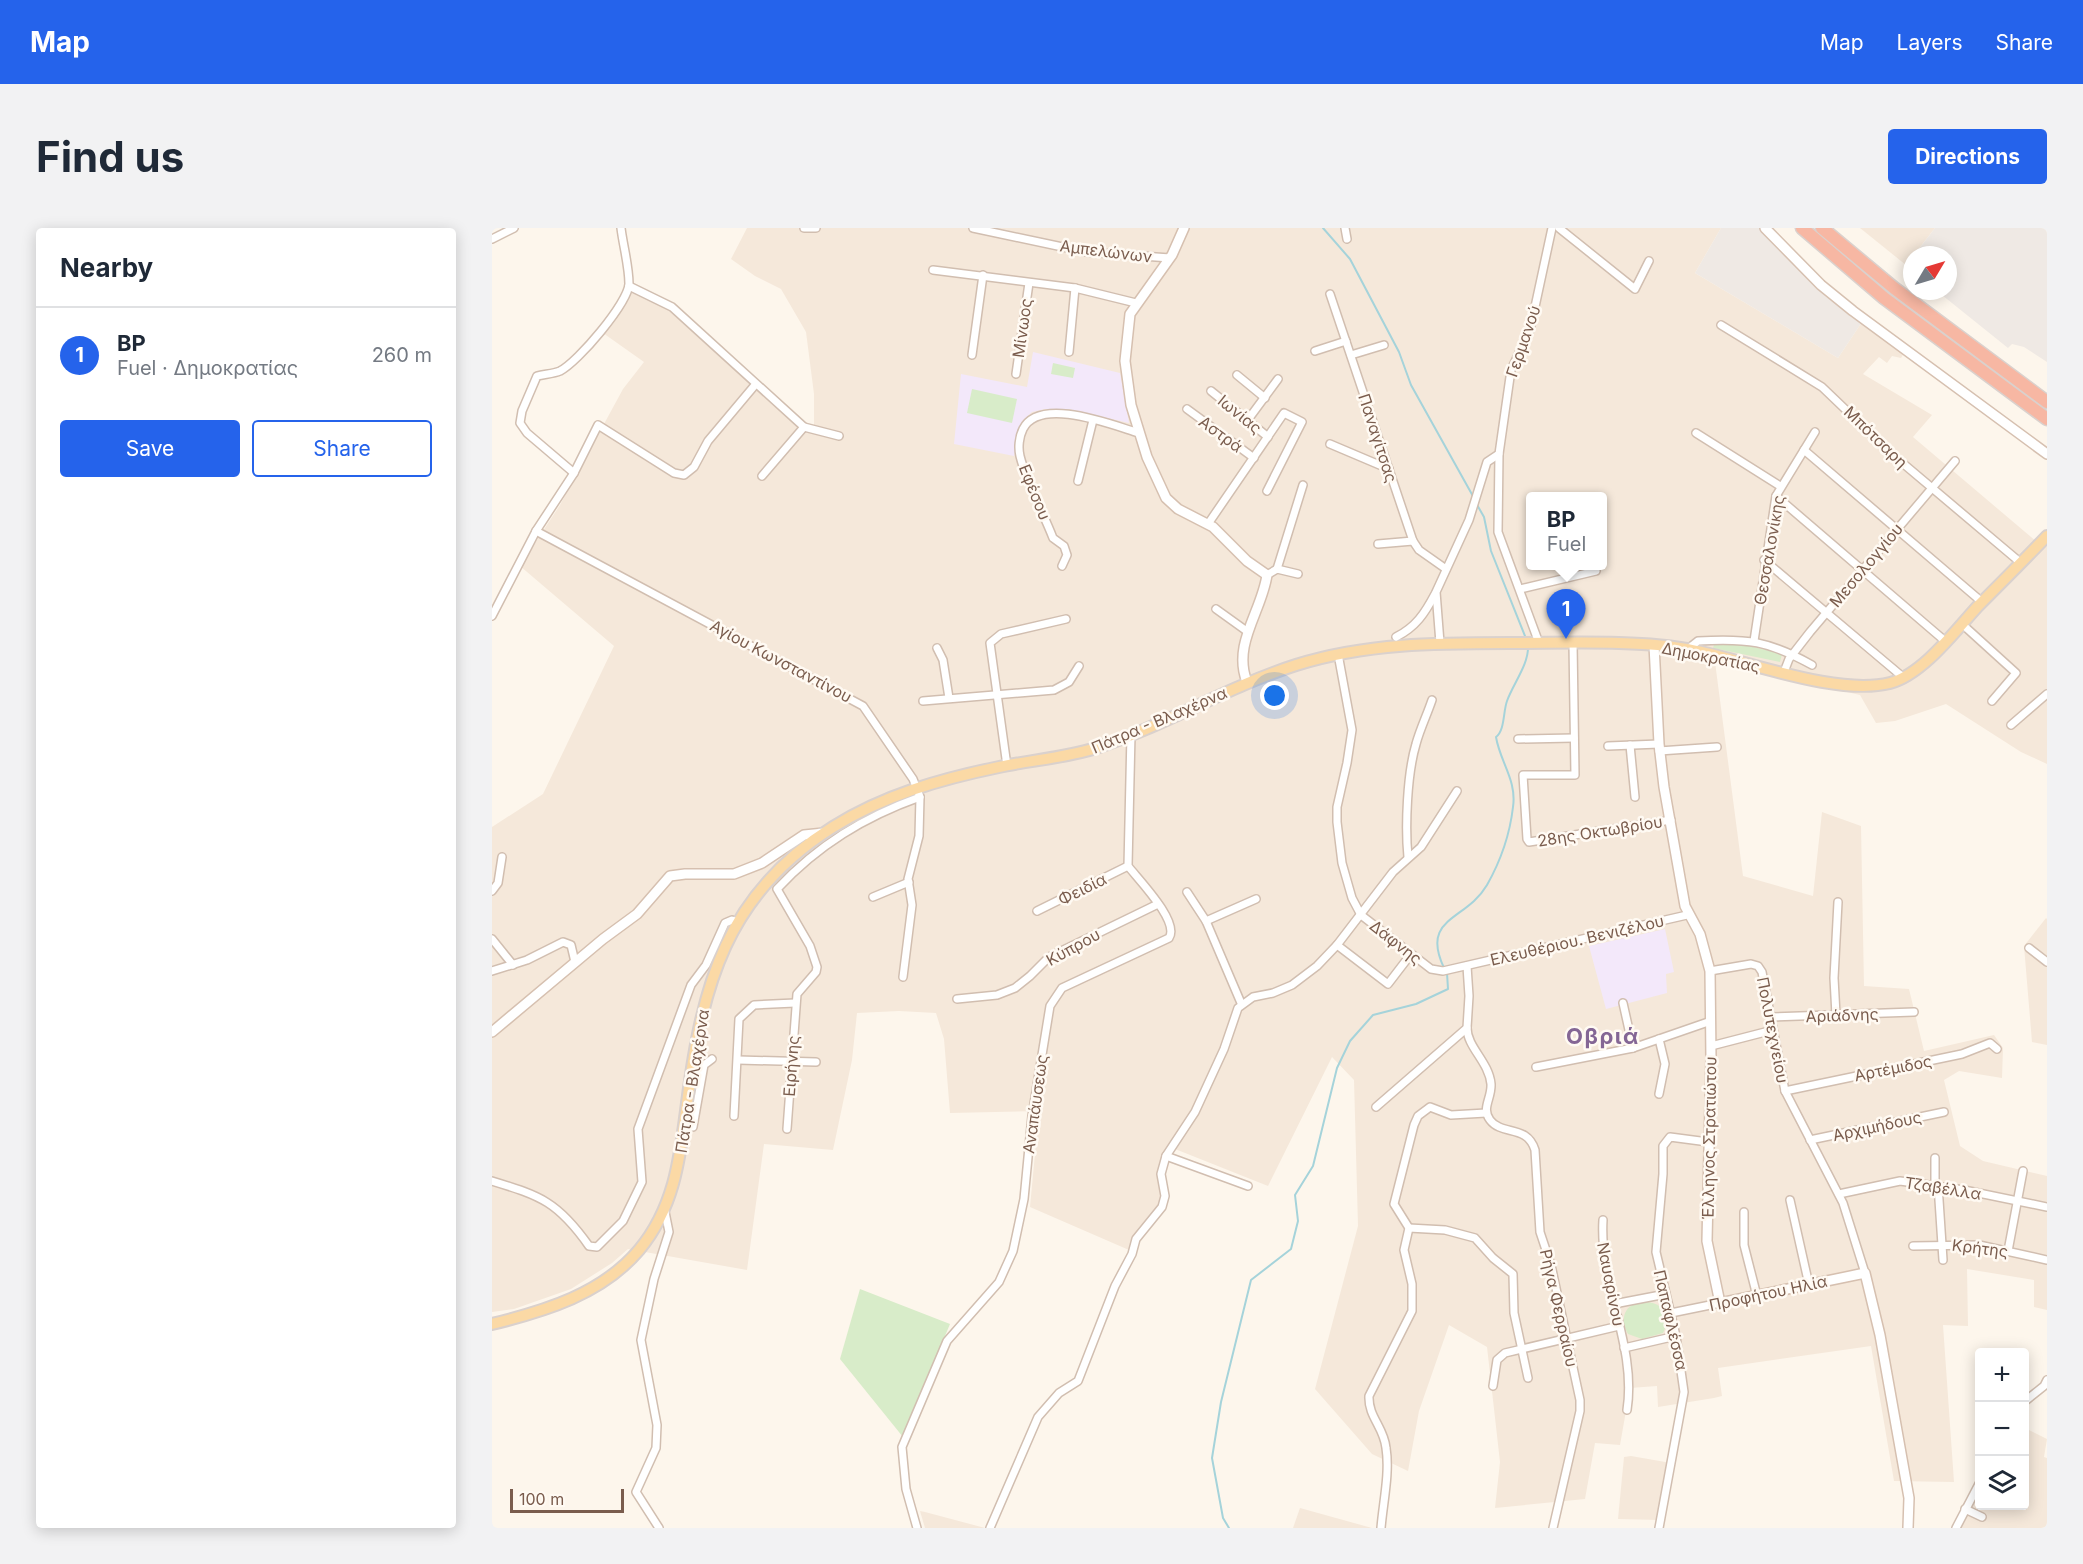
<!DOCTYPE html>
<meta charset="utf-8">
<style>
:root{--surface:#fff;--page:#f2f2f3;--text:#1f2937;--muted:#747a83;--line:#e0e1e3;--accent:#2563eb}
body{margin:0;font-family:Inter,sans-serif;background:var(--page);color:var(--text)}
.controls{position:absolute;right:18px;bottom:18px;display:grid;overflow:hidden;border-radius:6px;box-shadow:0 3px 15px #0003}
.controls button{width:54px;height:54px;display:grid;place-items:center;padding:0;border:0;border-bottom:2px solid var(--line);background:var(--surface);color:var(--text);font:30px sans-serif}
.compass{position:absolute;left:1411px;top:18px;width:54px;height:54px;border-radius:50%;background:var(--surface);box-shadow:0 3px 15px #0003;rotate:52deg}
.scale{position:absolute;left:18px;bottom:15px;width:114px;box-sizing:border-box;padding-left:6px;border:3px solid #7a5c4d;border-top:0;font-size:16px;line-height:21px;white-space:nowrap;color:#7a5c4d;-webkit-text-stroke:4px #fffaf3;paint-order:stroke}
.you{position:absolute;left:783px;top:468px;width:21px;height:21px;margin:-15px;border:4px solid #fff;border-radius:50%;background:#1a73e8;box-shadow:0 0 0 9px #1a73e833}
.badge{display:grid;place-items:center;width:39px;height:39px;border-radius:50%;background:var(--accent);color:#fff;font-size:20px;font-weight:700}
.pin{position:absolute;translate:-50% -50px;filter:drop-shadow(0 2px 3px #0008)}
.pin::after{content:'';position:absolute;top:32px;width:21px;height:18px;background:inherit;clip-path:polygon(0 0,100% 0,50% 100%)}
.popup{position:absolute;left:1034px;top:264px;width:81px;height:78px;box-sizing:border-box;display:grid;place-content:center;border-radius:6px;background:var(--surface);filter:drop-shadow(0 2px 4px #0005);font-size:20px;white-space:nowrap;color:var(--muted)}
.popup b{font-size:22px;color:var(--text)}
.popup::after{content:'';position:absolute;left:50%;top:100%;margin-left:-12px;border:12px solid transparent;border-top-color:var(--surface)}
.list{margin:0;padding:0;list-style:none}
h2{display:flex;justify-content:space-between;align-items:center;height:78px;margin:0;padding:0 24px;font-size:26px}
h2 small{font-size:20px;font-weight:400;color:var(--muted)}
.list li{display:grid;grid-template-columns:39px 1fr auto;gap:18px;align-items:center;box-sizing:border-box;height:96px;padding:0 24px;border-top:2px solid var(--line)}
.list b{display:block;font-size:22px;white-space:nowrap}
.list p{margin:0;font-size:20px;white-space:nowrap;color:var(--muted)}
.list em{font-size:20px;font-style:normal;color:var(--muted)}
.actions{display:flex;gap:12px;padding:18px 24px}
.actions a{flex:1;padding:14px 0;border:2px solid var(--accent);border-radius:6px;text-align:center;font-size:21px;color:var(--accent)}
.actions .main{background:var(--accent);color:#fff}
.icon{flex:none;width:33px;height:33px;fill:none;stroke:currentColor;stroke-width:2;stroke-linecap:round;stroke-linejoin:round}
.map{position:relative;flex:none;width:1555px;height:1300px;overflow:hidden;border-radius:6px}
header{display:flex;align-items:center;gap:36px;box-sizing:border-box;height:84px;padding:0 30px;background:var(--accent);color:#fff}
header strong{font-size:28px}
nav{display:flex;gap:33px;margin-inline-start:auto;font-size:21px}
.intro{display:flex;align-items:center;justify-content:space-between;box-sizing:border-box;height:144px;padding:0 36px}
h1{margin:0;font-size:42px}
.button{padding:15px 27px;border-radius:6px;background:var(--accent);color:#fff;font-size:21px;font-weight:700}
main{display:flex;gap:36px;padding:0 36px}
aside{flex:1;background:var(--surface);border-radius:6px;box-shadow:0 3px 15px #0003}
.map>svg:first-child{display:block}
.residential{fill:#f5e8da;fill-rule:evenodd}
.industrial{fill:#efe9e4}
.education{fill:#f3e8fa}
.green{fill:#d8ecc9}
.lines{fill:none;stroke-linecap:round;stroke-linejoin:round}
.stream{stroke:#a5d3da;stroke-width:2}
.street-casing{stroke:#d1beb0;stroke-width:10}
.secondary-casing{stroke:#d6c0b0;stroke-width:12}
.primary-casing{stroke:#dad1cd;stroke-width:14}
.highway-casing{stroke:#dad1cd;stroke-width:15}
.street{stroke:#fff;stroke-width:7}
.secondary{stroke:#fff;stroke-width:9}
.primary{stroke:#fbd9a5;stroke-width:10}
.highway{stroke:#f7b7a3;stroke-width:12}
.labels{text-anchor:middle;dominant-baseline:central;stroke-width:5;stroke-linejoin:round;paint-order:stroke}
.street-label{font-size:16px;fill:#7a5c4d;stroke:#fffaf3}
.district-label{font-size:22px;font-weight:bold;letter-spacing:1.5px;fill:#846695;stroke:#fffaf3}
</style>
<header>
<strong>Map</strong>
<nav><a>Map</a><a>Layers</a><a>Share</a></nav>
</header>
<div class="intro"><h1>Find us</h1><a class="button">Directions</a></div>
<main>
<aside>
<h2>Nearby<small></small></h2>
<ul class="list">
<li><span class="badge">1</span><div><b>BP</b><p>Fuel · Δημοκρατίας</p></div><em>260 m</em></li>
</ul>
<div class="actions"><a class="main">Save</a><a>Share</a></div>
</aside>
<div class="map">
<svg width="1555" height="1300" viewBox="0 0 1555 1300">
<rect width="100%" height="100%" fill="#fdf6ec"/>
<g class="residential">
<path d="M255,0H1229L1203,45L1346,130L1370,94L1412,125L1409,130L1400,128L1395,135L1387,129L1371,146L1440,187L1421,209L1552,320L1555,318V536L1529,524L1454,476L1403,493L1384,495L1368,467L1223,434L1251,648L1321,668L1330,584L1369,598L1372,758L1417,761L1432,823L1502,807L1511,820L1510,850L1467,843L1452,852L1468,918L1491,933L1555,948V1082L1542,1079V1052L1475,1041L1476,1098L1451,1097L1462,1254L1402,1253L1379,1118L1226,1140L1230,1168L1222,1170L1166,1179L1165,1158L1138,1160L1128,1217L1103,1215L1093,1271L1003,1280L1008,1234L995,1119L957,1097L927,1183L916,1243L880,1226L823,1161L866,998L862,852L840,829L776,958L678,919L668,940L671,972L641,1010L637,1022L538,979L547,883L458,885L452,811L444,785L407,783L365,785L360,832L341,922L272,916L255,1042L136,1021L120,1035L79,1061L22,1081L0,1084V599L51,566L122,418L28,338L68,277L131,161L152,134L111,105L136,63L168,75L308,200L322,205V166L314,104L289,61L263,48L239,31ZM1038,268H1110V338H1038Z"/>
<path d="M1368,0H1443L1414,37Z"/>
<path d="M1554,690L1555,691V817L1540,814L1532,718Z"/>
<path d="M1533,1200L1555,1211L1552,1229L1555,1230V1297L1553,1300H1466L1487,1265L1488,1278H1532Z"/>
<path d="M1139,1228L1179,1235L1168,1292L1126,1291L1132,1229Z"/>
<path d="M808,1280L880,1300H801Z"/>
<path d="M428,1283L433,1284L493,1300H433Z"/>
</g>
<g class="industrial">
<path d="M1229,0H1268L1334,69L1370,94L1346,130L1203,45Z"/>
<path d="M1443,0H1555V134L1532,119L1520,116L1516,120L1445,63H1456V27H1422Z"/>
</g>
<g class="education">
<path d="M541,124L628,145L637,195L576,181H553L540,184L530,193L522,228L462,216L469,146L535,159Z"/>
<path d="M1173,701L1182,744L1174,746L1175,765L1114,781L1097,718Z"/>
</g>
<g class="green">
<path d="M561,135L583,140L581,150L559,146Z"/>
<path d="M480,161L525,171L520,195L475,185Z"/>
<path d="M1222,417H1253L1290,426L1288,434L1221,420Z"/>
<path d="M368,1061L458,1096L411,1209L348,1131Z"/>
<path d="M1148,1074C1164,1073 1173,1078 1176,1094L1171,1105L1150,1111L1136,1106C1128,1092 1131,1078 1148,1074Z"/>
</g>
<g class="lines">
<g class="stream">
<path d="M831,0L858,31L907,124L919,157L982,270"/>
<path d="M984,275L992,289L999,323L1035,413"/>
<path d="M952,740C928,689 974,693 995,657C1008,634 1018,605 1021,579C1025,552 1008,534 1004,509C1013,502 1011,484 1015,473C1021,456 1037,436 1036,418"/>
<path d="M737,1300L731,1290L720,1230L729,1174L759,1052L799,1021L806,993L803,967L821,938L845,840L858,813L881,787L924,776L956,761L955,745"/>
</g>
<g class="street-casing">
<g id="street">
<path d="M312,0H324"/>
<path d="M481,0L594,24L678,30"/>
<path d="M853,0L855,11"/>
<path d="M1067,0L1143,61L1157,33"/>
<path d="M0,11L22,0"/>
<path d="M441,42L583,60L644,75"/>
<path d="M137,58L180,79L312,199L347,208"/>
<path d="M838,66L921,313L927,322L954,341"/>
<path d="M1229,97L1330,159L1401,227L1529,335"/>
<path d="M823,123L854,113"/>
<path d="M577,124L583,60"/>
<path d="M480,127L491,47"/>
<path d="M859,127L892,117"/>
<path d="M524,146L537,55"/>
<path d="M745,147L773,170"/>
<path d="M719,163L776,209"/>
<path d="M695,181L762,230"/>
<path d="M755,193L786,151"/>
<path d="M1204,205L1288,258"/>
<path d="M838,216L897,241"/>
<path d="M1312,222L1490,374"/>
<path d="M1007,226L1006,304L1047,415"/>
<path d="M82,245L35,205L28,195L30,183L45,148C52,146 61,146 68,143C86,134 136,75 137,56C137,38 131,17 129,0"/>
<path d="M270,248L312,199"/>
<path d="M586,253L601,192"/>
<path d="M1284,268L1453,413"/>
<path d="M716,296L792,185L810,194L775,263"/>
<path d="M44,303L371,478L421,551L428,569L427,608L416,651L420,677L411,749"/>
<path d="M886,316L921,313"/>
<path d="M1272,332L1412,450"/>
<path d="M570,338L575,327L572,318L561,310C551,284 535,256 528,228C526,220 527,209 531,201C548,168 620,197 647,205"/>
<path d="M785,341L811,257"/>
<path d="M775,347L785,341L806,346"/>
<path d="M1028,361L1104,343L1103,338"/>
<path d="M724,381L756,404"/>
<path d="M0,388L44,303L82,245L106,197L182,245L192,247L202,239L216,213L263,157"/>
<path d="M1470,396L1524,445L1500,473"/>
<path d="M904,409C924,399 933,385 943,366"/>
<path d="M1262,413L1284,268L1323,204"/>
<path d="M948,415L944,364L977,292L995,234L1007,226L1019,142L1038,102L1060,0"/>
<path d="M1081,415L1083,547H1031L1035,611L1037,614L1179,592"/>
<path d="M445,420L451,432L457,470"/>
<path d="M1196,421L1206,413C1255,410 1277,413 1320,437"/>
<path d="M846,426L860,502L855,535L845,579V594L850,635L860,670L869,687L939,741L951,743L1195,687"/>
<path d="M1292,444L1297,431L1318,404L1463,233"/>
<path d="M431,473L562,462L577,454L587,438"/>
<path d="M1519,497L1555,466"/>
<path d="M1026,511L1082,510"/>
<path d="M1138,517L1143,569"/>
<path d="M1116,518L1167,516"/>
<path d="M1167,523L1225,519"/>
<path d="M515,538L498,415L509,406L574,391"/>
<path d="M916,629C913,599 915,546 924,516C928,501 935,487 940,472"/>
<path d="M0,663L6,655L10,629"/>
<path d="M695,664L714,693L749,775"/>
<path d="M381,669L417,654"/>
<path d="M545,683L636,638"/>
<path d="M714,693L764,671"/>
<path d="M0,711L21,737"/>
<path d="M845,717L896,756L919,726"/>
<path d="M1537,720L1555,734"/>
<path d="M0,743L35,732L71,714L79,717L83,734"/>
<path d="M1218,743L1259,736L1266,738L1270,744L1293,863L1351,975L1373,1045"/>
<path d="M465,771L505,767L523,760L538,748L557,729L666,676"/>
<path d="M1131,775L1141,820"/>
<path d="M1344,787L1342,750L1346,674"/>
<path d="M1278,789L1422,784"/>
<path d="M975,800C975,819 997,834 999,856C1000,870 989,880 998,892C1010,908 1035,896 1043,922L1048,1004L1059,1037L1088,1172V1183L1061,1300"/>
<path d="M1219,818L1281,802"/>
<path d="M246,832L324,834"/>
<path d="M1044,839L1141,820L1219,793"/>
<path d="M1293,863L1470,826L1498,815L1505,821"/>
<path d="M1167,866L1173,836L1167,811"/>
<path d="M884,879L975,800L977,768L975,738"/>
<path d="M242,888L247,791L262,777L303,775"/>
<path d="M192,898L201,899L212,837L220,831"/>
<path d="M295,901L305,766L324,744L325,739L318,718L285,661C326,617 372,589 428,569"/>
<path d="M1318,912L1452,884"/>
<path d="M674,928L756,958"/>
<path d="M1443,930V957"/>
<path d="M0,953C49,968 66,974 97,1018L105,1019L131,993L150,954L146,901L199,757L214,737L233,695L240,692L247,694"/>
<path d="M1446,957L1451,1032"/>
<path d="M1347,966L1408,953L1472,962L1555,979"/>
<path d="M1298,972L1317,1057"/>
<path d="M1252,984V1017L1265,1068"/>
<path d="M1111,992C1107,1057 1145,1118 1135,1182"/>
<path d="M917,1000L953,1002L983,1010L1001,1030L1021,1046L1022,1085L1036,1150"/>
<path d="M1421,1018L1487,1017L1555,1032"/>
<path d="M1516,1023L1531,943"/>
<path d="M1122,1076L1174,1066"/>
<path d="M1179,1085L1228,1075"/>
<path d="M1132,1120L1184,1108"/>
<path d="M1001,1158L1005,1132L1013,1125L1127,1098"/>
<path d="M1532,1174L1552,1158L1555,1152"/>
<path d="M1473,1281L1490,1289"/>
<path d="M167,1300L144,1264L164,1220L165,1197L149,1112L162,1051L177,1004L173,984"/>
<path d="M425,1300L414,1261L410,1219L455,1113L507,1054L521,1023L532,971L540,888L558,778L570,760L677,710C688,694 647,652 636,638L639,506"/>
<path d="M498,1300L546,1189L567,1165L586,1153L623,1058L640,1026L644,1011L670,979L673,968L669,946L674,928L703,884L732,821L746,780L761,769L781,765L800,757L825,738L845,717L901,644L929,619L965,563"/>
<path d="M889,1300C891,1275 898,1245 894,1220C892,1199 876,1189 877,1168L920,1083V1056L912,1022L917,1000L902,976L922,897L926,888L938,879L959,887L994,885"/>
<path d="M1167,1300L1192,1164L1184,1108L1164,1024L1171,946V918L1178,909L1216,914"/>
<path d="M1464,1300L1488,1254"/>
</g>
</g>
<g class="secondary-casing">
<g id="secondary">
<path d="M692,0L680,27L638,86L633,133L639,177L655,229L674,270L686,281L721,299L755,333L775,347C770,383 740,416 755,454"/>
<path d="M1273,0L1329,57L1361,83L1555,226"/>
<path d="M1162,417L1167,516L1172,559L1193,678L1208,706L1218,743L1219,831L1215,1013L1228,1075L1373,1045L1388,1107L1417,1270L1416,1300"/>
<path d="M0,804L111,711L145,686L178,648L193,646H242L270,635L312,607L332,605"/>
</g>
</g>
<g class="primary-casing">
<path id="primary" d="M0,1096C53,1083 110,1066 147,1022C183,979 188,929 195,875C210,758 234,666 341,599C392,567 449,551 507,539C539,532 573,530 604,520C672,498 735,459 804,437C874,415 945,415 1018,415C1054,415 1091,414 1127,415C1153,416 1179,417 1205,423C1258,434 1346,468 1398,455C1431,446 1463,403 1486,378C1509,355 1532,332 1555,308"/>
</g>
<g class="highway-casing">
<g id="highway">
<path d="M1310,0L1392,70L1555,191"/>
<path d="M1330,0L1402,60L1555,174"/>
</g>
</g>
<use href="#street" class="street"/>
<use href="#secondary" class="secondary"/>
<use href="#primary" class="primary"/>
<use href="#highway" class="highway"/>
</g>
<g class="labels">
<g class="street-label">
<text transform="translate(614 23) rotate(7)">Αμπελώνων</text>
<text transform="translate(530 100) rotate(-82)">Μίνωος</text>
<text transform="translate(1031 113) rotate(-71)">Γερμανού</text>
<text transform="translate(748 186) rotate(39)">Ιωνίας</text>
<text transform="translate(729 206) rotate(36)">Αστρά</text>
<text transform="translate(1384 209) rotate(44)">Μπότσαρη</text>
<text transform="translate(886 210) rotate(72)">Παναγίτσας</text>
<text transform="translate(543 264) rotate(68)">Εφέσου</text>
<text transform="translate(1277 322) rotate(-80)">Θεσσαλονίκης</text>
<text transform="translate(1374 337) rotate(-50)">Μεσολογγίου</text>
<text transform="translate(1219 429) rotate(11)">Δημοκρατίας</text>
<text transform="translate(289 433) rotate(28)">Αγίου Κωνσταντίνου</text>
<text transform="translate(667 492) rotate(-23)">Πάτρα - Βλαχέρνα</text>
<text transform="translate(1108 603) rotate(-9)">28ης Οκτωβρίου</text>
<text transform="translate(590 661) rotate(-26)">Φειδία</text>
<text transform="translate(1085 712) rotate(-13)">Ελευθέριου. Βενιζέλου</text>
<text transform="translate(904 714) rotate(38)">Δάφνης</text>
<text transform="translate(581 719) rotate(-29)">Κύπρου</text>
<text transform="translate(1350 787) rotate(-2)">Αριάδνης</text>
<text transform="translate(1281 802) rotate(79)">Πολυτεχνείου</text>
<text transform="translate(299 838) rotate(-86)">Ειρήνης</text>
<text transform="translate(1401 840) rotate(-11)">Αρτέμιδος</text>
<text transform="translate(200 853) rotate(-81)">Πάτρα - Βλαχέρνα</text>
<text transform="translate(543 876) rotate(-82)">Αναπάυσεως</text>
<text transform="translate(1385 898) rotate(-12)">Αρχιμήδους</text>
<text transform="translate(1217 910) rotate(-89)">Έλληνος Στρατιώτου</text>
<text transform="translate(1451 960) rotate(9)">Τζαβέλλα</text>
<text transform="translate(1488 1020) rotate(7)">Κρήτης</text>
<text transform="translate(1119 1056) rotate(79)">Ναυαρίνου</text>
<text transform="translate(1276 1065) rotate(-12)">Προφήτου Ηλία</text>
<text transform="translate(1067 1080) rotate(77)">Ρήγα Φερραίου</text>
<text transform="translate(1179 1092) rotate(77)">Παπαφλέσσα</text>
</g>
<g class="district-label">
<text x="1111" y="808">Οβριά</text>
</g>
</g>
</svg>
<div class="controls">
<button>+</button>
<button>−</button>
<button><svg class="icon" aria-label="layers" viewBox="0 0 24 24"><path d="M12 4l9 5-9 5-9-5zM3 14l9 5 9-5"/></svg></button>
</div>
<svg class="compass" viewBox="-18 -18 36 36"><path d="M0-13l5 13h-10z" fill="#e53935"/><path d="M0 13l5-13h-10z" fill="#747a83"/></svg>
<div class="scale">100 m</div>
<div class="you"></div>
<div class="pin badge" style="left:1074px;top:411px">1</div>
<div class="popup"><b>BP</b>Fuel</div>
</div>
</main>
